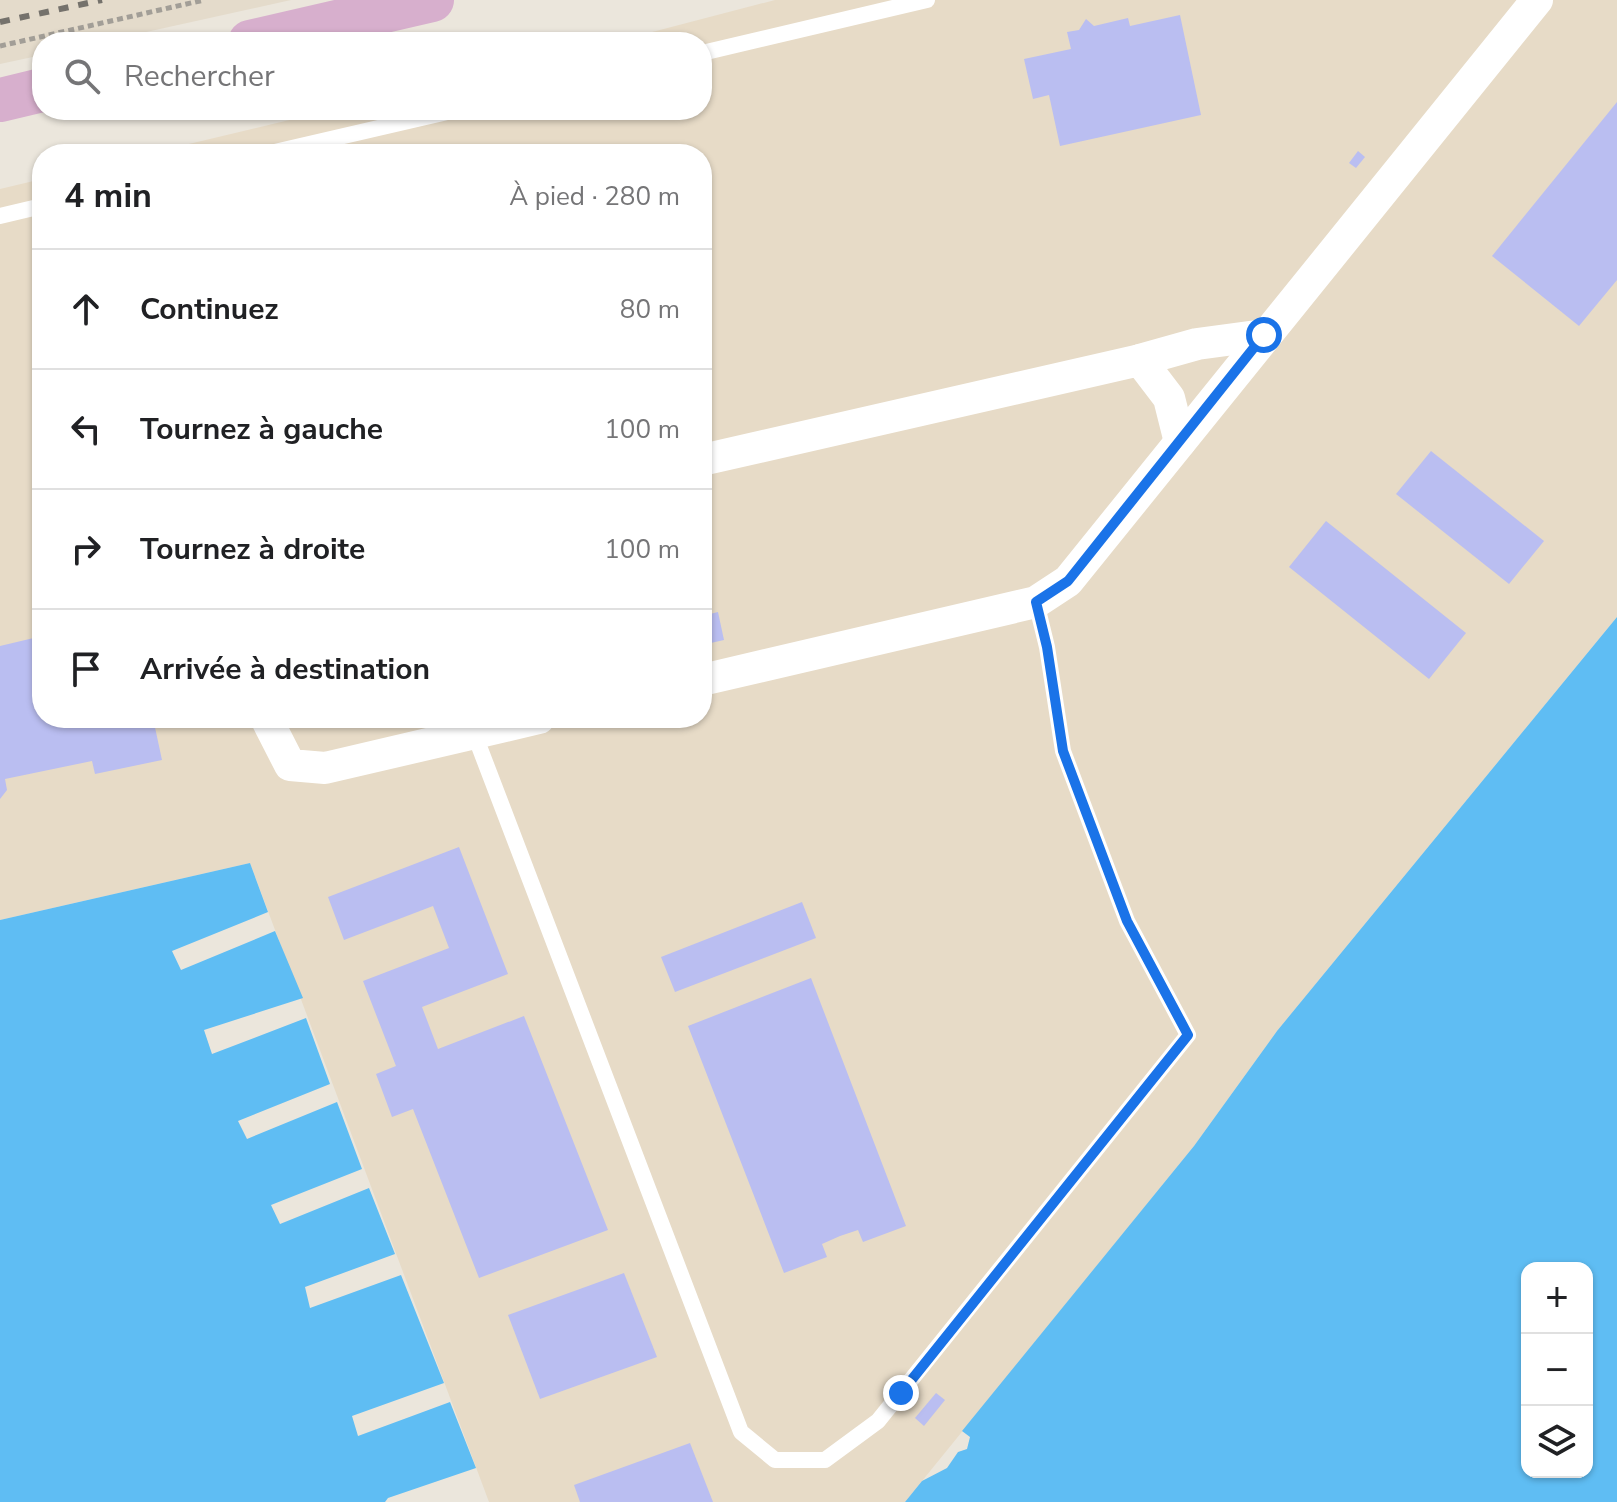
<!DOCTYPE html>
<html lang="fr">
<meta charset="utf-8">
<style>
:root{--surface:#fff;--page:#f2f2f2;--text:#202124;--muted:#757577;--line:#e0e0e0}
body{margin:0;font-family:"Nunito Sans",sans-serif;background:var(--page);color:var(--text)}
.controls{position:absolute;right:24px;bottom:24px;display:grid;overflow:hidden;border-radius:16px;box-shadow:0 2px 6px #0004}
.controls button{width:72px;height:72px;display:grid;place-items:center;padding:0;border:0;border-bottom:2px solid var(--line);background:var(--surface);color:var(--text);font:40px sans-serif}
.stop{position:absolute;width:24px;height:24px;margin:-18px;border:6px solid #1a73e8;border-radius:50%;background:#fff}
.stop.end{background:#1a73e8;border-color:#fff;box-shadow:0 2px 8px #0008}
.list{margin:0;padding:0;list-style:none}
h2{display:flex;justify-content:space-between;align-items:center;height:104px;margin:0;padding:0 32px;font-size:34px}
h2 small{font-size:26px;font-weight:400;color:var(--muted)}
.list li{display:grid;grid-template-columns:52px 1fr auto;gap:24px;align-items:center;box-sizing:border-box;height:120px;padding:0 32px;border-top:2px solid var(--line)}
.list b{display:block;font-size:30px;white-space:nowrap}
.list em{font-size:26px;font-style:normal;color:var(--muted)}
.icon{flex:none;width:44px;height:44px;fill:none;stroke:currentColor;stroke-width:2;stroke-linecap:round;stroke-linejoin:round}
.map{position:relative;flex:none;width:1617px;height:1502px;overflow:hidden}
.search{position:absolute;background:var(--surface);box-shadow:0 2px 6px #0004;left:32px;top:32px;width:680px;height:88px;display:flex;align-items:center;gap:20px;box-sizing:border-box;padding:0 28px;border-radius:32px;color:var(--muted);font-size:30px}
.panel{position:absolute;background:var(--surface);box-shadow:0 2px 6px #0004;left:32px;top:144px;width:680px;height:584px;border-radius:32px}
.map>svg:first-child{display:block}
.industrial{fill:#e7dbc7}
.built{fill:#e4dbcb}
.water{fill:#5fbdf3;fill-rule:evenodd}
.building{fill:#babef1}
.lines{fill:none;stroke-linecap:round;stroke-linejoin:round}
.path{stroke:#a29e97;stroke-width:5;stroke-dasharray:6 4;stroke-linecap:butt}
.service{stroke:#fff;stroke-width:16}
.minor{stroke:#fff;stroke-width:32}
.primary{stroke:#d7afcd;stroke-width:44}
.rail{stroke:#75726c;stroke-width:6;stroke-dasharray:10 10;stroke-linecap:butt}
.route{stroke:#1a73e8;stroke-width:10}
</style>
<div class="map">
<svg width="1617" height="1502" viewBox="0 0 1617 1502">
<rect width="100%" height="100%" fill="#ebe6dc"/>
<path class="industrial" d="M775,0H1617V617L1277,1031L1194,1146L905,1502H489L250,863L0,920V189L42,179V718H702V154H147L331,110H702V42H614Z"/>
<path class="built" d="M0,0H291L101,42H42V55L0,64Z"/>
<g class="water">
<path d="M1617,617V1502H905L922,1481L947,1468L958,1452L967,1449L970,1437L962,1431L1194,1146L1277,1031ZM1527,1268H1587V1472H1527Z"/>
<path d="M250,863L268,912L172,951L181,970L275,931L303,998L204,1030L212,1054L306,1018L330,1084L238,1121L247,1139L337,1102L362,1169L271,1205L280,1224L369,1188L395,1254L305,1287L310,1308L401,1275L444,1383L352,1416L358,1436L450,1402L476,1468L388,1498L385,1502H0V920Z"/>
</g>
<g class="building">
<path d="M1180,15L1201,115L1060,146L1049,95L1033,99L1024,59L1071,49L1067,32L1079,30L1086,19L1094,26L1128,18L1130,26Z"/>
<path d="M1617,102V280L1579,326L1492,256Z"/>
<path d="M1358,151L1365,157L1356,168L1349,163Z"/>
<path d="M1431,451L1544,541L1509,584L1396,494Z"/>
<path d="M1326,521L1466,633L1429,679L1289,567Z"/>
<path d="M718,612L724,640L702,645V616Z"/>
<path d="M42,636V718H153L162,760L95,774L92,761L5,779L7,790L0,799V646Z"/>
<path d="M459,847L508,974L422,1007L438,1049L524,1016L608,1230L479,1278L413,1109L392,1117L376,1074L396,1066L363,981L449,948L433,906L344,940L328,897Z"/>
<path d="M802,902L816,938L675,992L661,957Z"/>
<path d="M811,978L906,1226L863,1242L858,1230L840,1236L822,1244L827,1257L784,1273L688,1026Z"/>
<path d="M624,1273L657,1357L540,1399L508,1315Z"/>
<path d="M936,1393L945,1400L924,1426L915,1418Z"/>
<path d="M690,1443L713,1502H580L574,1485Z"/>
</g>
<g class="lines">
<path class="path" d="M0,46L204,0"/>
<g class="service">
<path d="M702,53L927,0"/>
<path d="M266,154L456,110"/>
<path d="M0,216L42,206"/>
<path d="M474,733L741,1432L775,1460H825L878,1421L1188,1035L1127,921L1063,751L1047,647L1036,602"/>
</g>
<g class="minor">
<path d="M1140,360L1197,344L1264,335"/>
<path d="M702,460L1140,360L1169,398L1180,442"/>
<path d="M702,680L1036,602L1068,581L1537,0"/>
<path d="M266,718L290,765L325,768L539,718"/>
</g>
<g class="primary">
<path d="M250,42L432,0"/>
<path d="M0,100L42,90"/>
</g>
<path class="rail" d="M0,22L102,0"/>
</g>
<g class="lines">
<path class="route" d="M901,1393L1188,1035L1127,921L1063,751L1047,647L1036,602L1068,581L1264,335"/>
</g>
</svg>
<div class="controls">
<button>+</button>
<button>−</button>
<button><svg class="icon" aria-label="layers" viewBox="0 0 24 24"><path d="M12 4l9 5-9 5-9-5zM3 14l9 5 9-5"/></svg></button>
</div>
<div class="stop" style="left:1264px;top:335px"></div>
<div class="stop end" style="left:901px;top:1393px"></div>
<div class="search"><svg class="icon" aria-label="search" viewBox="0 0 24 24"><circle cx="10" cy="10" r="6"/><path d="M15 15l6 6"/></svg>Rechercher</div>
<section class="panel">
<h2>4 min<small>À pied · 280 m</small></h2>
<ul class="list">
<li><svg class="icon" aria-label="ahead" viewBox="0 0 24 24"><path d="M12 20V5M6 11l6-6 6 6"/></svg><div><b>Continuez</b></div><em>80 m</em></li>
<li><svg class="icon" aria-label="left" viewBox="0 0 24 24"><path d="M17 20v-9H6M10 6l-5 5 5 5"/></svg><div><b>Tournez à gauche</b></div><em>100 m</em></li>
<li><svg class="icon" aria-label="right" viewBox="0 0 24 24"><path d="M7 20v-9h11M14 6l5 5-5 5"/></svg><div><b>Tournez à droite</b></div><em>100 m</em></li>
<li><svg class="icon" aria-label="arrive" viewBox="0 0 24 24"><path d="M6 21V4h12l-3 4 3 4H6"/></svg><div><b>Arrivée à destination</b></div></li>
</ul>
</section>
</div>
